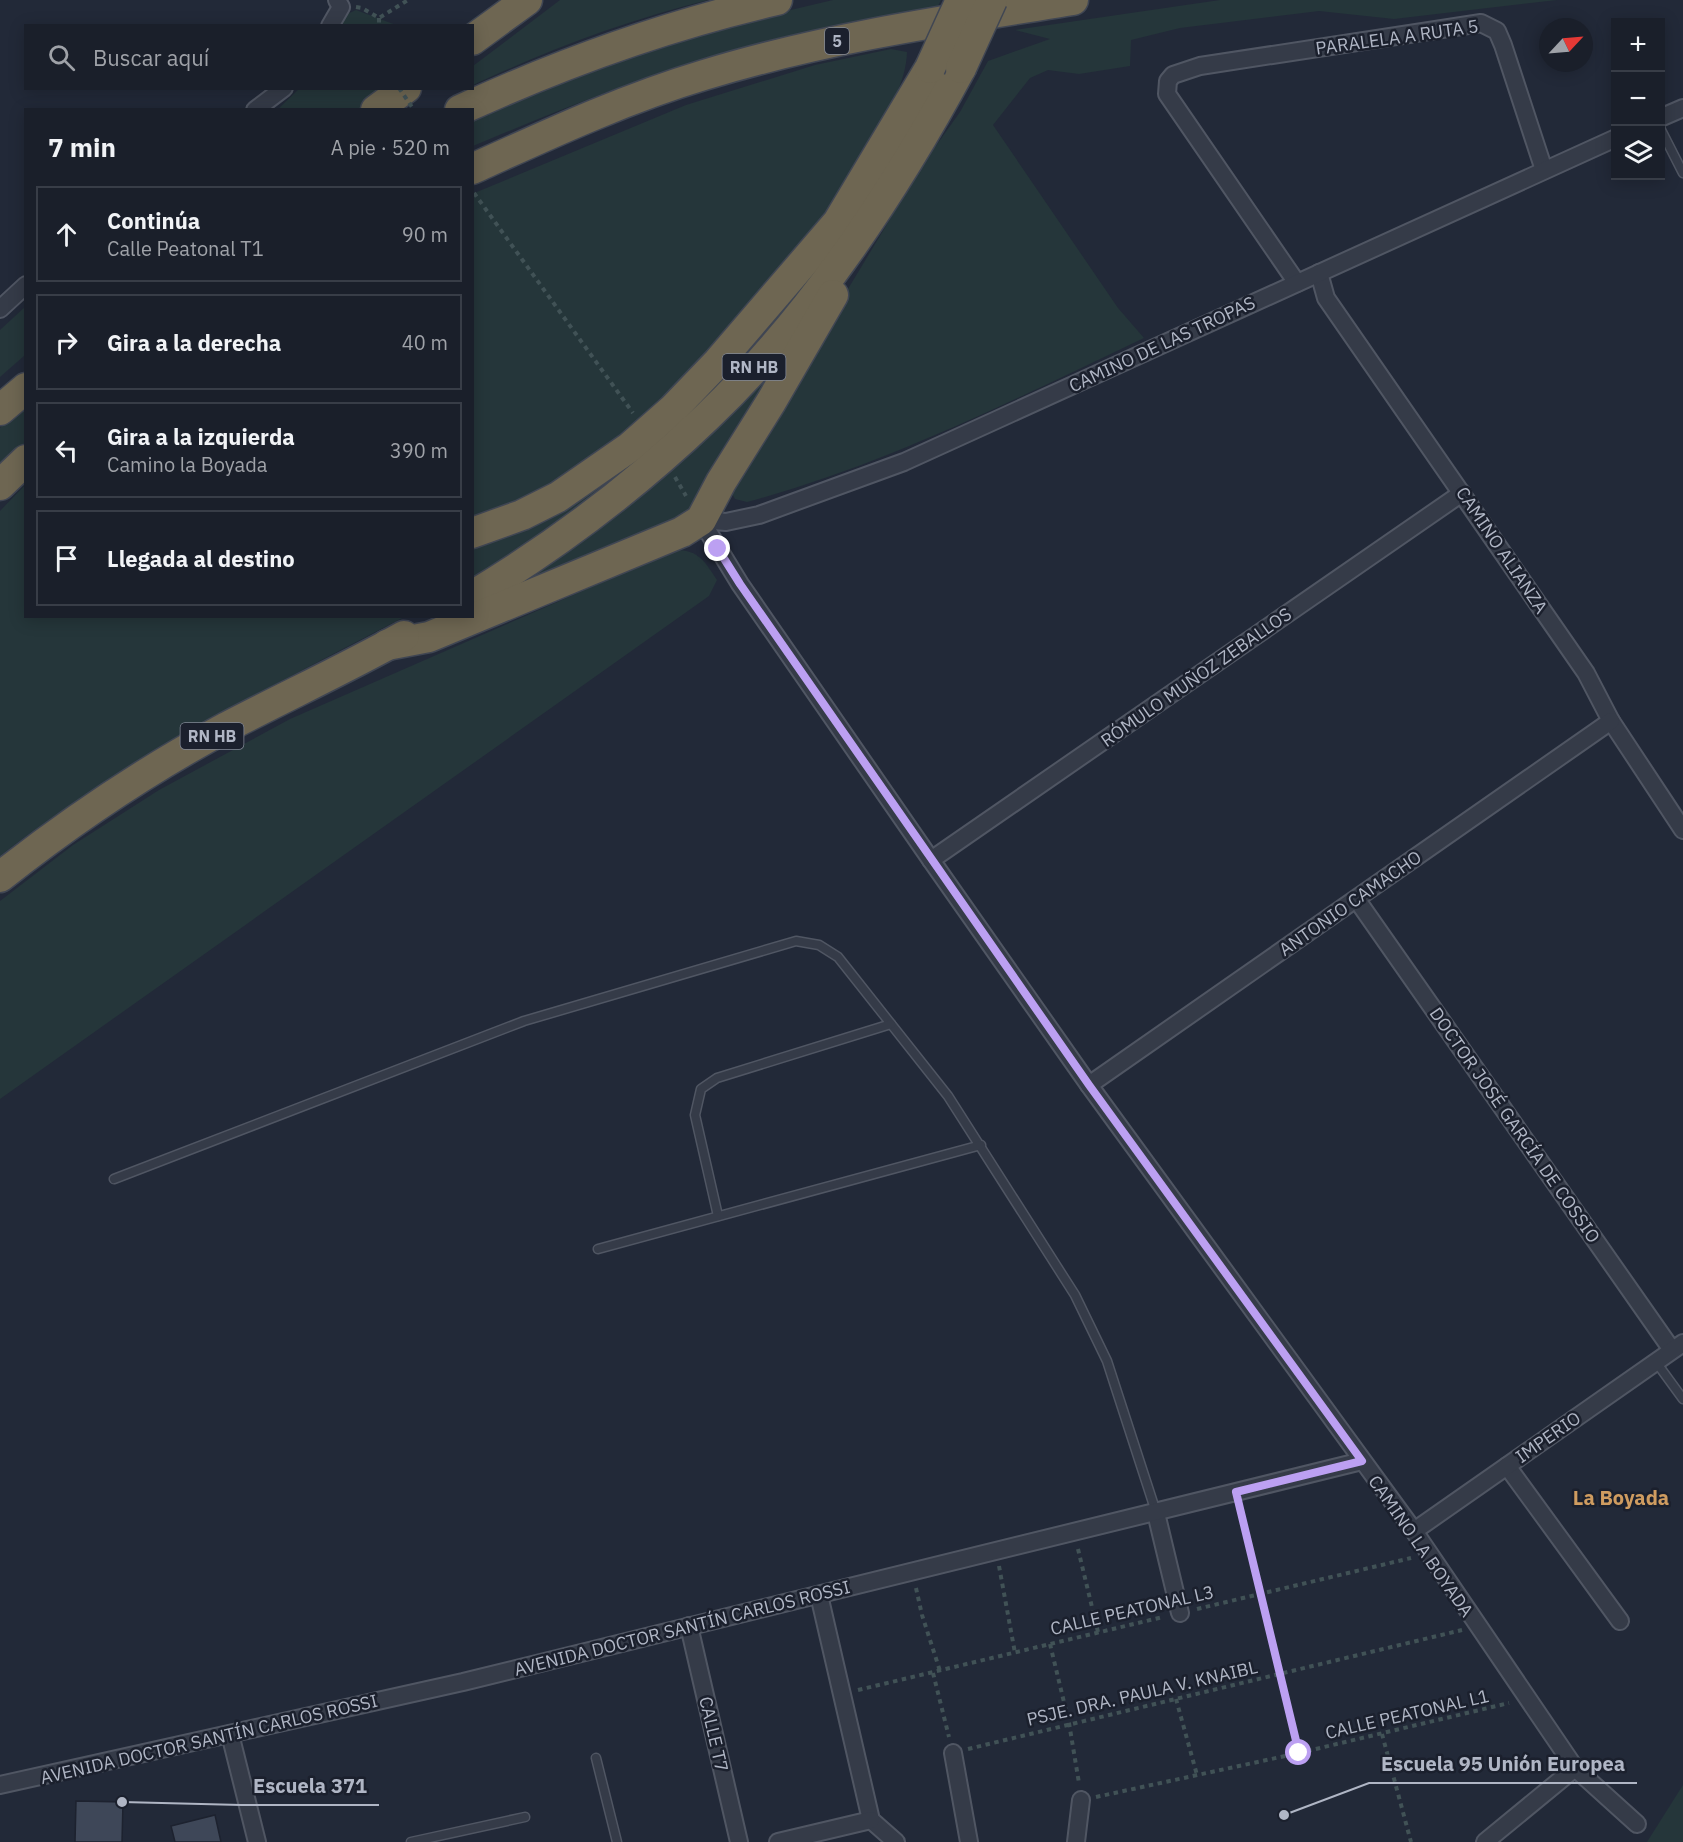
<!DOCTYPE html>
<html lang="es">
<meta charset="utf-8">
<style>
:root{--surface:#1a1f2a;--page:#272c36;--text:#f1f3f6;--muted:#9fa2a8;--line:#383d47}
body{margin:0;font-family:"IBM Plex Sans",sans-serif;background:var(--page);color:var(--text)}
.controls{position:absolute;right:18px;top:18px;display:grid;overflow:hidden;border-radius:0px;box-shadow:0 3px 15px #0003}
.controls button{width:54px;height:54px;display:grid;place-items:center;padding:0;border:0;border-bottom:2px solid var(--line);background:var(--surface);color:var(--text);font:30px sans-serif}
.compass{position:absolute;left:1539px;top:18px;width:54px;height:54px;border-radius:50%;background:var(--surface);box-shadow:0 3px 15px #0003;rotate:64deg}
.stop{position:absolute;width:18px;height:18px;margin:-14px;border:4px solid #bca0f2;border-radius:50%;background:#fff}
.stop.end{background:#bca0f2;border-color:#fff;box-shadow:0 2px 6px #0008}
.list{margin:0;padding:0;list-style:none}
h2{display:flex;justify-content:space-between;align-items:center;height:78px;margin:0;padding:0 24px;font-size:26px}
h2 small{font-size:20px;font-weight:400;color:var(--muted)}
.list li{display:grid;grid-template-columns:39px 1fr auto;gap:18px;align-items:center;box-sizing:border-box;height:96px;margin:0 12px 12px;padding:0 12px;border:2px solid var(--line);border-radius:0px}
.list b{display:block;font-size:22px;white-space:nowrap}
.list p{margin:0;font-size:20px;white-space:nowrap;color:var(--muted)}
.list em{font-size:20px;font-style:normal;color:var(--muted)}
.icon{flex:none;width:33px;height:33px;fill:none;stroke:currentColor;stroke-width:2;stroke-linecap:round;stroke-linejoin:round}
.map{position:relative;flex:none;width:1683px;height:1842px;overflow:hidden}
.search{position:absolute;background:var(--surface);box-shadow:0 3px 15px #0003;left:24px;top:24px;width:450px;height:66px;display:flex;align-items:center;gap:15px;box-sizing:border-box;padding:0 21px;border-radius:0px;color:var(--muted);font-size:22px}
.panel{position:absolute;background:var(--surface);box-shadow:0 3px 15px #0003;left:24px;top:108px;width:450px;height:510px;border-radius:0px}
.map>svg:first-child{display:block}
.green{fill:#25363a}
.building{fill:#3e4758;stroke:#1d222f;stroke-width:1.5}
.lines{fill:none;stroke-linecap:round;stroke-linejoin:round}
.lane-casing{stroke:#505663;stroke-width:11}
.street-casing{stroke:#505663;stroke-width:20}
.highway-casing{stroke:#404653;stroke-width:33}
.path{stroke:#415256;stroke-width:4;stroke-dasharray:4.5 4.5;stroke-linecap:butt}
.lane{stroke:#353b48;stroke-width:8}
.street{stroke:#353b48;stroke-width:16}
.highway{stroke:#6e6652;stroke-width:30}
.highway-bridge-casing{stroke:#404653;stroke-width:33;stroke-linecap:butt}
.path-bridge{stroke:#415256;stroke-width:4;stroke-dasharray:4.5 4.5;stroke-linecap:butt}
.highway-bridge{stroke:#6e6652;stroke-width:30}
.route{stroke:#bca0f2;stroke-width:8}
.labels{text-anchor:middle;dominant-baseline:central;stroke-width:5;stroke-linejoin:round;paint-order:stroke}
.shield{fill:#1b202d;stroke:#838997;stroke-width:1.5}
.shield-label{font-size:16px;font-weight:bold;fill:#b0b6c5}
.street-label{font-size:18px;fill:#b0b6c5;stroke:#1b202d}
.neighbourhood-label{font-size:20px;font-weight:bold;fill:#cf9c60;stroke:#1b202d}
.leader{fill:none;stroke:#b0b6c5;stroke-width:2}
.callout-dot{fill:#b0b6c5;stroke:#1b202d;stroke-width:2}
.callout-label{font-size:20px;text-anchor:middle;font-weight:bold;fill:#b0b6c5;stroke:#1b202d;stroke-width:5;stroke-linejoin:round;paint-order:stroke}
</style>
<div class="map">
<svg width="1683" height="1842" viewBox="0 0 1683 1842">
<rect width="100%" height="100%" fill="#222938"/>
<g class="green">
<path d="M560,0H708C627,20 548,50 473,85V66Z"/>
<path d="M833,0H941L937,8C877,17 818,28 759,43C661,69 566,107 473,146L472,117L619,59L752,19Z"/>
<path d="M1220,0H1557L1394,19L1319,11L1180,28L1131,40L1130,66L1079,74L1048,70L1030,78L993,125L1118,308L1144,338C1015,399 886,465 747,502L735,499L731,492L810,352L925,161L960,112L988,61L1050,39L1015,30Z"/>
<path d="M356,10L396,25L338,26L345,15Z"/>
<path d="M891,49L907,52C906,83 889,108 875,135C831,214 774,282 712,347C660,402 603,458 536,497C517,508 493,513 473,521L472,194L686,105L815,65Z"/>
<path d="M299,89H392L362,109L277,110Z"/>
<path d="M838,245C777,320 716,398 640,460C587,504 531,541 473,578V547L528,527Z"/>
<path d="M25,307V355L0,377V330Z"/>
<path d="M781,356L687,516L520,590L516,583Z"/>
<path d="M25,404V442L0,466V428Z"/>
<path d="M25,485L26,616L404,617C265,690 125,759 0,856V511Z"/>
<path d="M676,550C699,550 705,562 717,580L709,596L0,1099V901L73,845L159,790L290,719Z"/>
<path d="M1683,1785V1842H1647Z"/>
</g>
<g class="building">
<path d="M76,1801L123,1802L122,1842H75Z"/>
<path d="M215,1815L221,1842H175L171,1826Z"/>
</g>
<g class="lines">
<g class="lane-casing">
<g id="lane">
<path d="M1660,128L1683,173"/>
<path d="M114,1179L524,1021L796,941L819,945L838,957L948,1096L1075,1295L1107,1361L1156,1512"/>
<path d="M718,1216L695,1115L701,1089L717,1078L891,1024"/>
<path d="M598,1249L981,1145"/>
<path d="M1656,1362L1683,1399"/>
<path d="M596,1758L617,1842"/>
<path d="M411,1842L525,1817"/>
</g>
</g>
<g class="street-casing">
<g id="street">
<path d="M330,26L341,7L337,0"/>
<path d="M255,110L284,88"/>
<path d="M1660,118L1683,108"/>
<path d="M1319,273L1326,298L1586,673L1611,721L1683,830"/>
<path d="M1297,283L1167,94L1168,81L1173,75L1200,66L1481,23L1497,31L1503,45L1544,170"/>
<path d="M0,309L26,285"/>
<path d="M701,520L740,584L931,860L1089,1085L1414,1531L1575,1768L1637,1824"/>
<path d="M701,520L726,522L759,515L904,462L1616,138"/>
<path d="M931,860L1462,493"/>
<path d="M1357,900L1672,1350"/>
<path d="M1089,1085L1611,721"/>
<path d="M1507,1466L1620,1621"/>
<path d="M1156,1513L1180,1613"/>
<path d="M1414,1531L1683,1343"/>
<path d="M819,1595L871,1820L896,1842"/>
<path d="M689,1626L739,1842"/>
<path d="M230,1734L257,1842"/>
<path d="M953,1753L969,1842"/>
<path d="M0,1785L463,1682L1362,1461"/>
<path d="M778,1842L871,1820"/>
<path d="M1076,1842L1081,1800"/>
<path d="M1485,1842L1575,1768"/>
</g>
</g>
<g class="highway-casing">
<g id="highway">
<path d="M472,40L527,0"/>
<path d="M376,110L406,88"/>
<path d="M460,110C562,63 668,25 777,0"/>
<path d="M472,169C549,134 624,99 704,75C824,38 949,20 1073,0"/>
<path d="M0,410L26,388"/>
<path d="M0,485L26,460"/>
<path d="M472,533L522,515L558,497L630,447L673,409L718,362L838,222L930,68"/>
<path d="M472,596C557,545 636,485 707,417C811,318 893,194 961,68"/>
<path d="M387,645L429,637L682,532L701,520L721,482L771,402L833,295"/>
<path d="M0,877C71,821 145,771 225,728C284,697 345,669 404,636"/>
</g>
</g>
<g class="path">
<path d="M356,7L362,8L379,18L408,0"/>
<path d="M379,18V26"/>
<path d="M474,193L633,413"/>
<path d="M675,477L686,496"/>
<path d="M1241,1509L1299,1753"/>
<path d="M1078,1549L1098,1632"/>
<path d="M999,1566L1015,1653"/>
<path d="M916,1588L922,1615L940,1671"/>
<path d="M1197,1609L1411,1558"/>
<path d="M1050,1644L1069,1723L1079,1783"/>
<path d="M933,1673L949,1737"/>
<path d="M858,1690L1163,1617"/>
<path d="M1176,1699L1197,1775"/>
<path d="M1382,1734L1411,1842"/>
<path d="M968,1749L1462,1630"/>
<path d="M1096,1797L1299,1753L1509,1703"/>
</g>
<use href="#lane" class="lane"/>
<use href="#street" class="street"/>
<use href="#highway" class="highway"/>
<g class="highway-bridge-casing">
<g id="highway-bridge">
<path d="M930,68L961,0"/>
<path d="M961,68L992,0"/>
</g>
</g>
<path class="path-bridge" d="M399,88L414,110"/>
<use href="#highway-bridge" class="highway-bridge"/>
</g>
<g class="lines">
<path class="route" d="M718,549L740,584L1089,1085L1362,1461L1236,1492L1299,1753"/>
</g>
<g class="labels">
<g class="shield">
<rect x="825" y="28" width="24" height="26" rx="4.5"/>
<rect x="722.5" y="354" width="63" height="26" rx="4.5"/>
<rect x="180.5" y="723" width="63" height="26" rx="4.5"/>
</g>
<g class="shield-label">
<text x="837" y="41">5</text>
<text x="754" y="367">RN HB</text>
<text x="212" y="736">RN HB</text>
</g>
<g class="street-label">
<text transform="translate(1397 37) rotate(-8)">PARALELA A RUTA 5</text>
<text transform="translate(1162 344) rotate(-25)">CAMINO DE LAS TROPAS</text>
<text transform="translate(1502 550) rotate(56)">CAMINO ALIANZA</text>
<text transform="translate(1196 677) rotate(-35)">RÓMULO MUÑOZ ZEBALLOS</text>
<text transform="translate(1350 903) rotate(-35)">ANTONIO CAMACHO</text>
<text transform="translate(1515 1125) rotate(55)">DOCTOR JOSÉ GARCÍA DE COSSIO</text>
<text transform="translate(1548 1437) rotate(-35)">IMPERIO</text>
<text transform="translate(1421 1546) rotate(55)">CAMINO LA BOYADA</text>
<text transform="translate(1132 1610) rotate(-13)">CALLE PEATONAL L3</text>
<text transform="translate(682 1628) rotate(-14)">AVENIDA DOCTOR SANTÍN CARLOS ROSSI</text>
<text transform="translate(1142 1693) rotate(-13)">PSJE. DRA. PAULA V. KNAIBL</text>
<text transform="translate(1407 1714) rotate(-13)">CALLE PEATONAL L1</text>
<text transform="translate(714 1734) rotate(77)">CALLE T7</text>
<text transform="translate(209 1739) rotate(-13)">AVENIDA DOCTOR SANTÍN CARLOS ROSSI</text>
</g>
<g class="neighbourhood-label">
<text x="1621" y="1497">La Boyada</text>
</g>
</g>
<path class="leader" d="M1284 1815L1369 1783H1637M122 1802L241 1805H379"/>
<g class="callout-dot">
<circle cx="1284" cy="1815" r="6"/>
<circle cx="122" cy="1802" r="6"/>
</g>
<g class="callout-label">
<text x="1503" y="1771">Escuela 95 Unión Europea</text>
<text x="310" y="1793">Escuela 371</text>
</g>
</svg>
<div class="controls">
<button>+</button>
<button>−</button>
<button><svg class="icon" aria-label="layers" viewBox="0 0 24 24"><path d="M12 4l9 5-9 5-9-5zM3 14l9 5 9-5"/></svg></button>
</div>
<svg class="compass" viewBox="-18 -18 36 36"><path d="M0-13l5 13h-10z" fill="#e53935"/><path d="M0 13l5-13h-10z" fill="#9fa2a8"/></svg>
<div class="stop" style="left:1299px;top:1753px"></div>
<div class="stop end" style="left:718px;top:549px"></div>
<div class="search"><svg class="icon" aria-label="search" viewBox="0 0 24 24"><circle cx="10" cy="10" r="6"/><path d="M15 15l6 6"/></svg>Buscar aquí</div>
<section class="panel">
<h2>7 min<small>A pie · 520 m</small></h2>
<ul class="list">
<li><svg class="icon" aria-label="ahead" viewBox="0 0 24 24"><path d="M12 20V5M6 11l6-6 6 6"/></svg><div><b>Continúa</b><p>Calle Peatonal T1</p></div><em>90 m</em></li>
<li><svg class="icon" aria-label="right" viewBox="0 0 24 24"><path d="M7 20v-9h11M14 6l5 5-5 5"/></svg><div><b>Gira a la derecha</b></div><em>40 m</em></li>
<li><svg class="icon" aria-label="left" viewBox="0 0 24 24"><path d="M17 20v-9H6M10 6l-5 5 5 5"/></svg><div><b>Gira a la izquierda</b><p>Camino la Boyada</p></div><em>390 m</em></li>
<li><svg class="icon" aria-label="arrive" viewBox="0 0 24 24"><path d="M6 21V4h12l-3 4 3 4H6"/></svg><div><b>Llegada al destino</b></div></li>
</ul>
</section>
</div>
